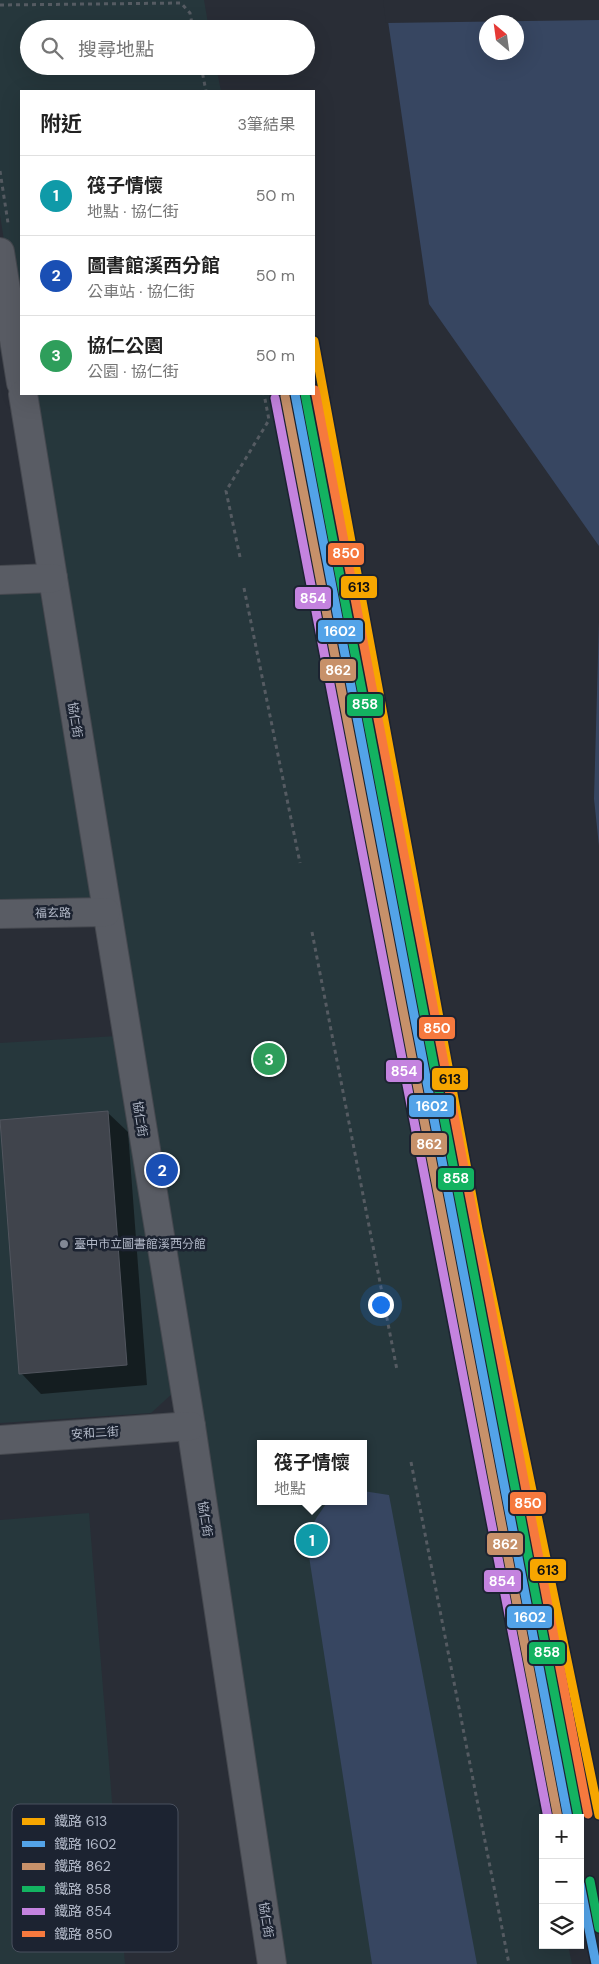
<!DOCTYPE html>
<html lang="zh-TW">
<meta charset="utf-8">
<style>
:root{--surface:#fff;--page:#f6f6f6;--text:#222;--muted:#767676;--line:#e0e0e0;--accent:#111827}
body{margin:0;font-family:"DM Sans","Noto Sans TC",sans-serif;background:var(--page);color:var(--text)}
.controls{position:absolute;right:15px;bottom:15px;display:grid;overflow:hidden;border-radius:0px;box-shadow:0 5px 20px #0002}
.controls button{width:45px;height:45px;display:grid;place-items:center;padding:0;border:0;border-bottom:1px solid var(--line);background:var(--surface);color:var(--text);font:25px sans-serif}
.compass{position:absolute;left:479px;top:15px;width:45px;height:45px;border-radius:50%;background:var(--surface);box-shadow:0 5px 20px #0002;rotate:331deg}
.you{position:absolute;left:380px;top:1304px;width:18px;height:18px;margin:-12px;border:4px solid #fff;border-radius:50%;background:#1a73e8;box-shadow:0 0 0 8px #1a73e833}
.badge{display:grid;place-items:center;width:32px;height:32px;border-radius:50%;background:var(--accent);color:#fff;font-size:16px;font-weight:700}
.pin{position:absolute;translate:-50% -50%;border:2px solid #fff;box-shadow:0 1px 5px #0006}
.popup{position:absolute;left:257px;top:1440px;width:110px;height:65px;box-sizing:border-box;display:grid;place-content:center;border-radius:0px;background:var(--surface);filter:drop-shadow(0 1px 4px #0005);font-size:16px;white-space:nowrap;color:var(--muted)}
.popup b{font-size:19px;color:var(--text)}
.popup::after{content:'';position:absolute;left:50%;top:100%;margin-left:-10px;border:10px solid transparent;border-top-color:var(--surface)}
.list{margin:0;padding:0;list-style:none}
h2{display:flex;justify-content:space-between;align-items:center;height:65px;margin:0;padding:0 20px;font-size:21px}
h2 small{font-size:16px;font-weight:400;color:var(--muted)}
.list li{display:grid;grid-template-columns:32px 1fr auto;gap:15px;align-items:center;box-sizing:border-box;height:80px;padding:0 20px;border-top:1px solid var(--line)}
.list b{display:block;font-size:19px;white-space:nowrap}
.list p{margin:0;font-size:16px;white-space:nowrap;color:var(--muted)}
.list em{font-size:16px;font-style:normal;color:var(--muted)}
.icon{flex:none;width:28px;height:28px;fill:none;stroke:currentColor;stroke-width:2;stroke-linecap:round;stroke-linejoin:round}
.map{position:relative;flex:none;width:599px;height:1964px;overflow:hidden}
.search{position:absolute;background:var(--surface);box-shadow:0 5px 20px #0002;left:20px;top:20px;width:295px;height:55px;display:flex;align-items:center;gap:12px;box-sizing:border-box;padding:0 18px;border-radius:28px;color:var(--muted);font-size:19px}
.panel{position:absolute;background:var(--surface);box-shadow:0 5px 20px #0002;left:20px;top:90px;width:295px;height:305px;border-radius:0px}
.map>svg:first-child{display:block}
.green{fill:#26373c;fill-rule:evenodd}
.water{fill:#374661;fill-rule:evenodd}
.pier{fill:#292d36}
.shadow{fill:#0007}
.building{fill:#40444c;stroke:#51555e}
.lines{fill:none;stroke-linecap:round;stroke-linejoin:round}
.minor-casing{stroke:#45484f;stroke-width:30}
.path{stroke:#555b62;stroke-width:3;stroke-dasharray:4 4;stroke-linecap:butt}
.minor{stroke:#595c64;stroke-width:28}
.rail-1-casing{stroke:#1c2331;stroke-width:12}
.rail-2-casing{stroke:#1c2331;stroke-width:12}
.rail-3-casing{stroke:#1c2331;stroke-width:12}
.rail-4-casing{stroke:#1c2331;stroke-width:12}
.rail-5-casing{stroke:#1c2331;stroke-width:12}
.rail-6-casing{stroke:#1c2331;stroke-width:12}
.rail-1{stroke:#f7a600;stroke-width:9}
.rail-2{stroke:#53a3e8;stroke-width:9}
.rail-3{stroke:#c7916a;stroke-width:9}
.rail-4{stroke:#13b361;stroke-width:9}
.rail-5{stroke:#c483df;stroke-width:9}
.rail-6{stroke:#f6793e;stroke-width:9}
.poi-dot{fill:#828895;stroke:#1c2331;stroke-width:2}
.labels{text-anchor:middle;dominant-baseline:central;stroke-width:5;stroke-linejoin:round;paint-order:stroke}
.street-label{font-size:12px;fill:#b2b9c8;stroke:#1c2331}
.poi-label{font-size:12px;fill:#b2b9c8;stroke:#1c2331;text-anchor:start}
.key{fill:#1c2331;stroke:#49505e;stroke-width:1}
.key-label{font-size:14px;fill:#b2b9c8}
.line-badge{stroke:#1c2331;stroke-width:2}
.badge-label{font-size:14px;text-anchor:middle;font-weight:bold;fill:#fff}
.pale-badge-label{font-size:14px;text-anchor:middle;font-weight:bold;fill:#111}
</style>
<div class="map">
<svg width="599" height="1964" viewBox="0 0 599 1964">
<rect width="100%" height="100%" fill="#292d36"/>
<g class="green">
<path d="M0,0H204L209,29H29V66H216L221,91H21V348L0,215Z"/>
<path d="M29,394H278L545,1818H543V1945H568L572,1964H282ZM261,1444H363V1501H261Z"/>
<path d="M40,592L91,898L0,900V594Z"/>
<path d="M117,1036L174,1392L151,1413L0,1423V1043Z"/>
<path d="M89,1513L125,1964H0V1520Z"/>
</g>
<g class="water">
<path d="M385,0H599V546L429,304ZM486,22H516V52H486Z"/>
<path d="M599,621V846L594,799Z"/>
<path d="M363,1491L389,1495L477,1964H372L306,1537L317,1517L328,1501H363Z"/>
</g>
<path class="pier" d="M383,0H599V20L386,23Z"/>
<path class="shadow" d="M107,1112L128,1132L147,1385L41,1394L21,1373Z"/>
<path class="building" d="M108,1111L127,1365L19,1374L0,1120Z"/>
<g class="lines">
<g class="minor-casing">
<g id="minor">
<path d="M0,252L21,383"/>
<path d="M23,394L191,1426L272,1964"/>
<path d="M0,580L53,578"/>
<path d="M0,914L106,912"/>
<path d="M0,1440L191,1426"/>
</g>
</g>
<g class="path">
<path d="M0,5L181,3L190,13L193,29"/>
<path d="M201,66L206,91"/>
<path d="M0,171L8,223"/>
<path d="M240,557L226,491L269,420L264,394"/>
<path d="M244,588L300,863"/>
<path d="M312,932L397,1370"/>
<path d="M411,1462L509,1964"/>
</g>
<use href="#minor" class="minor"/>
<g class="rail-1-casing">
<path id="rail-1" d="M314,341L478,1229L599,1815"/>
</g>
<g class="rail-2-casing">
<g id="rail-2">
<path d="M295,394L568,1818"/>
<path d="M580,1884L596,1964"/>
</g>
</g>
<g class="rail-3-casing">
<path id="rail-3" d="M285,396L558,1818"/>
</g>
<g class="rail-4-casing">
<g id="rail-4">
<path d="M305,394L578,1816"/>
<path d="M590,1881L599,1928"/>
</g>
</g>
<g class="rail-5-casing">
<path id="rail-5" d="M275,398L548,1818"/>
</g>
<g class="rail-6-casing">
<path id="rail-6" d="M315,390L588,1814"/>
</g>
<use href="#rail-1" class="rail-1"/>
<use href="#rail-2" class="rail-2"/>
<use href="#rail-3" class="rail-3"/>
<use href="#rail-4" class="rail-4"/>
<use href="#rail-5" class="rail-5"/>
<use href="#rail-6" class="rail-6"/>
</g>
<circle class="poi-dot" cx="64" cy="1244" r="5"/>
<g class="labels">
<g class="street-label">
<text transform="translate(75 720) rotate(81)">協仁街</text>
<text transform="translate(53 913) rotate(-1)">福玄路</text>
<text transform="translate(140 1119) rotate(81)">協仁街</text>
<text transform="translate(95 1433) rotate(-4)">安和二街</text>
<text transform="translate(205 1519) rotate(81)">協仁街</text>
<text transform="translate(266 1920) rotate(81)">協仁街</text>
</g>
<g class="poi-label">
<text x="74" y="1244">臺中市立圖書館溪西分館</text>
</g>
</g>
<rect x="12" y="1804" width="166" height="148" rx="8" class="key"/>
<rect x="22" y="1818" width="23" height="7" fill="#f7a600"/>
<rect x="22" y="1841" width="23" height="6" fill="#53a3e8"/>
<rect x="22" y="1863" width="23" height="7" fill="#c7916a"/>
<rect x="22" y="1886" width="23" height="6" fill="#13b361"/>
<rect x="22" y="1908" width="23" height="7" fill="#c483df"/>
<rect x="22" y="1931" width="23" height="6" fill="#f6793e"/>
<g class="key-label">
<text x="54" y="1826">鐵路 613</text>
<text x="54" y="1849">鐵路 1602</text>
<text x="54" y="1871">鐵路 862</text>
<text x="54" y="1894">鐵路 858</text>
<text x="54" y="1916">鐵路 854</text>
<text x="54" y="1939">鐵路 850</text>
</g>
<g class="line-badge">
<rect x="327" y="542" width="38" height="24" rx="5" fill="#f6793e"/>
<rect x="340" y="575" width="38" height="24" rx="5" fill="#f7a600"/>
<rect x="294" y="586" width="38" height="24" rx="5" fill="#c483df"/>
<rect x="317" y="619" width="47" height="24" rx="5" fill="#53a3e8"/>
<rect x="319" y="658" width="38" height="24" rx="5" fill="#c7916a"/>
<rect x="346" y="693" width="38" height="24" rx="5" fill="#13b361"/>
<rect x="418" y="1016" width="38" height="24" rx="5" fill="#f6793e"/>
<rect x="385" y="1059" width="38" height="24" rx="5" fill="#c483df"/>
<rect x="431" y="1067" width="38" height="24" rx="5" fill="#f7a600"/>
<rect x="408" y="1094" width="47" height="24" rx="5" fill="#53a3e8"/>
<rect x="410" y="1132" width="38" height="24" rx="5" fill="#c7916a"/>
<rect x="437" y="1167" width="38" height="24" rx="5" fill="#13b361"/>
<rect x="509" y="1491" width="38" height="24" rx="5" fill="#f6793e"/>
<rect x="486" y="1532" width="38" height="24" rx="5" fill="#c7916a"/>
<rect x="529" y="1558" width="38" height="24" rx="5" fill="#f7a600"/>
<rect x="483" y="1569" width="39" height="24" rx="5" fill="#c483df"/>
<rect x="506" y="1605" width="47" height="24" rx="5" fill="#53a3e8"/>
<rect x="528" y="1641" width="38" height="24" rx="5" fill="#13b361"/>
</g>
<g class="badge-label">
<text x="346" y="558">850</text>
<text x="313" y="603">854</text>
<text x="340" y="636">1602</text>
<text x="338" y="675">862</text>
<text x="365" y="709">858</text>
<text x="437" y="1033">850</text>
<text x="404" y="1076">854</text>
<text x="432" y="1111">1602</text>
<text x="429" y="1149">862</text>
<text x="456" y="1183">858</text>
<text x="528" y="1508">850</text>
<text x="505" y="1549">862</text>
<text x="502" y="1586">854</text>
<text x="530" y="1622">1602</text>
<text x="547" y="1657">858</text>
</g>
<g class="pale-badge-label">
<text x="359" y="592">613</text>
<text x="450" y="1084">613</text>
<text x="548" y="1575">613</text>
</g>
</svg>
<div class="controls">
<button>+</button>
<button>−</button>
<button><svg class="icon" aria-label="layers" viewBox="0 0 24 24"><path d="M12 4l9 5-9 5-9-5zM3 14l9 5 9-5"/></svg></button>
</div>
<svg class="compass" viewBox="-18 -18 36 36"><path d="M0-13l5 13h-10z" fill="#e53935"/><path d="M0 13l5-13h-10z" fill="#767676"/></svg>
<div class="you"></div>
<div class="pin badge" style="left:312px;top:1540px;background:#0f9aa8">1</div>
<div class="popup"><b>筏子情懷</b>地點</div>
<div class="pin badge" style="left:162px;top:1170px;background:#1a4fb4">2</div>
<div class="pin badge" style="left:269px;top:1059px;background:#2e9e5b">3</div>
<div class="search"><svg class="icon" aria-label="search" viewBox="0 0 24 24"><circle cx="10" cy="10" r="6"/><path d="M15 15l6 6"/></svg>搜尋地點</div>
<section class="panel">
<h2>附近<small>3筆結果</small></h2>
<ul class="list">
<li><span class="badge" style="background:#0f9aa8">1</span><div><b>筏子情懷</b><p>地點 · 協仁街</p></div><em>50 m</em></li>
<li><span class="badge" style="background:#1a4fb4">2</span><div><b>圖書館溪西分館</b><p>公車站 · 協仁街</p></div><em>50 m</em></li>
<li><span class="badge" style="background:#2e9e5b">3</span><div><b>協仁公園</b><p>公園 · 協仁街</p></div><em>50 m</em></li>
</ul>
</section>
</div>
